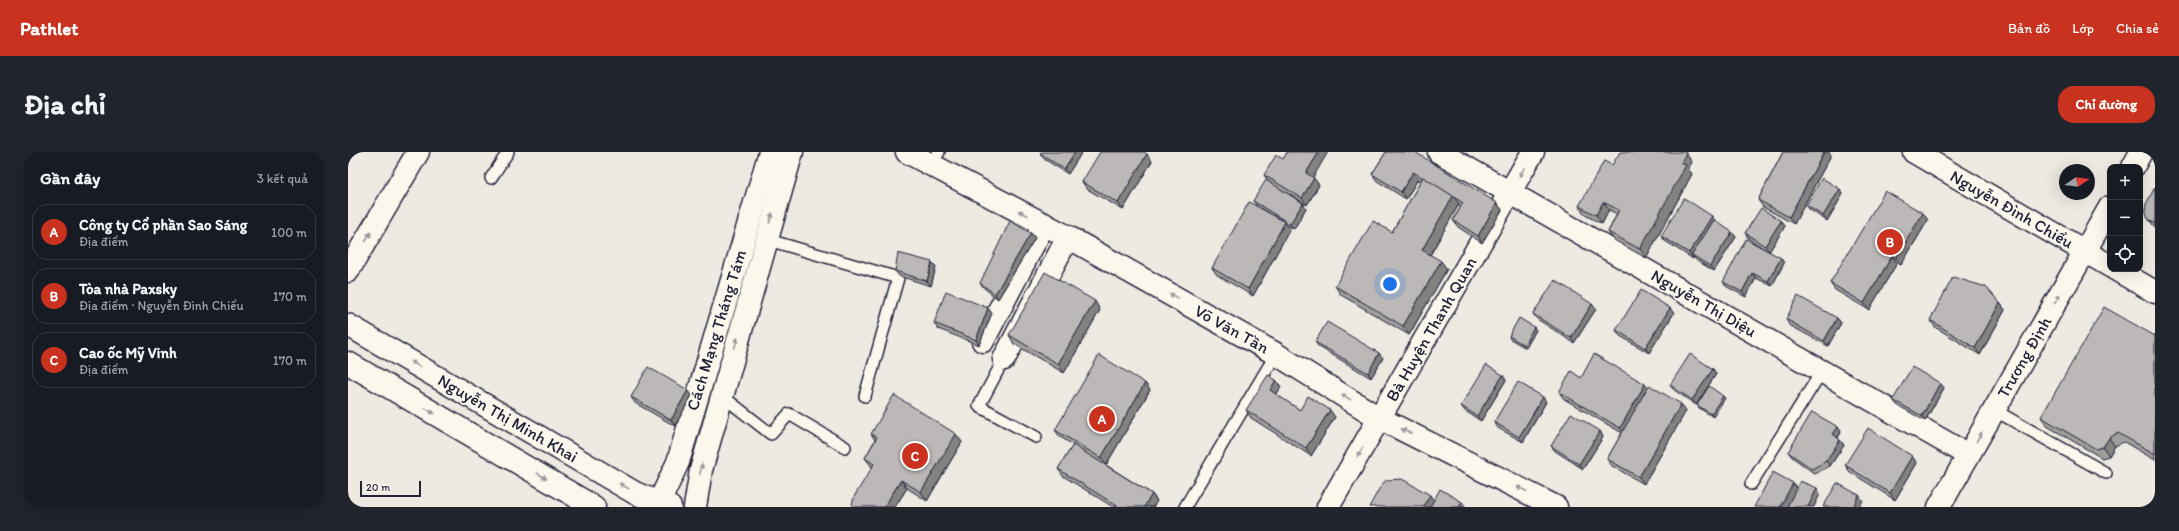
<!DOCTYPE html>
<html lang="vi">
<meta charset="utf-8">
<style>
:root{--surface:#171b24;--page:#20242c;--text:#f1f3f6;--muted:#9ea1a6;--line:#363941;--accent:#c8321e}
body{margin:0;font-family:Itim,sans-serif;background:var(--page);color:var(--text)}
.controls{position:absolute;right:12px;top:12px;display:grid;overflow:hidden;border-radius:8px;box-shadow:0 4px 16px #0002}
.controls button{width:36px;height:36px;display:grid;place-items:center;padding:0;border:0;border-bottom:1px solid var(--line);background:var(--surface);color:var(--text);font:20px sans-serif}
.compass{position:absolute;left:1711px;top:12px;width:36px;height:36px;border-radius:50%;background:var(--surface);box-shadow:0 4px 16px #0002;rotate:77deg}
.scale{position:absolute;left:12px;bottom:10px;width:61px;box-sizing:border-box;padding-left:4px;border:2px solid #22223b;border-top:0;font-size:11px;line-height:14px;white-space:nowrap;color:#22223b;-webkit-text-stroke:3px #fbf7ec;paint-order:stroke}
.you{position:absolute;left:1042px;top:132px;width:14px;height:14px;margin:-10px;border:3px solid #fff;border-radius:50%;background:#1a73e8;box-shadow:0 0 0 6px #1a73e833}
.badge{display:grid;place-items:center;width:26px;height:26px;border-radius:50%;background:var(--accent);color:#fff;font-size:13px;font-weight:700}
.pin{position:absolute;translate:-50% -50%;border:2px solid #fff;box-shadow:0 1px 4px #0006}
.list{margin:0;padding:0;list-style:none}
h2{display:flex;justify-content:space-between;align-items:center;height:52px;margin:0;padding:0 16px;font-size:17px}
h2 small{font-size:13px;font-weight:400;color:var(--muted)}
.list li{display:grid;grid-template-columns:26px 1fr auto;gap:12px;align-items:center;box-sizing:border-box;height:56px;margin:0 8px 8px;padding:0 8px;border:1px solid var(--line);border-radius:16px}
.list b{display:block;font-size:15px;white-space:nowrap}
.list p{margin:0;font-size:13px;white-space:nowrap;color:var(--muted)}
.list em{font-size:13px;font-style:normal;color:var(--muted)}
.icon{flex:none;width:22px;height:22px;fill:none;stroke:currentColor;stroke-width:2;stroke-linecap:round;stroke-linejoin:round}
.map{position:relative;flex:none;width:1807px;height:355px;overflow:hidden;border-radius:16px}
header{display:flex;align-items:center;gap:24px;box-sizing:border-box;height:56px;padding:0 20px;background:var(--accent);color:#fff}
header strong{font-size:19px}
nav{display:flex;gap:22px;margin-inline-start:auto;font-size:14px}
.intro{display:flex;align-items:center;justify-content:space-between;box-sizing:border-box;height:96px;padding:0 24px}
h1{margin:0;font-size:28px}
.button{padding:10px 18px;border-radius:16px;background:var(--accent);color:#fff;font-size:14px;font-weight:700}
main{display:flex;gap:24px;padding:0 24px}
aside{flex:1;background:var(--surface);border-radius:16px;box-shadow:0 4px 16px #0002}
.map>svg:first-child{display:block}
.lines{fill:none;stroke-linecap:round;stroke-linejoin:round}
.lane-casing{stroke:#22223b;stroke-width:14}
.street-casing{stroke:#22223b;stroke-width:25}
.secondary-casing{stroke:#22223b;stroke-width:25}
.primary-casing{stroke:#22223b;stroke-width:25}
.lane{stroke:#fbf7ec;stroke-width:11}
.street{stroke:#fbf7ec;stroke-width:22}
.secondary{stroke:#fbf7ec;stroke-width:22}
.primary{stroke:#fbf7ec;stroke-width:22}
.wall{fill:#a29e9e;stroke:#22223b}
.shaded-wall{fill:#848181;stroke:#22223b}
.building{fill:#bcb8b8;stroke:#22223b}
.oneway{fill:#99979c}
.labels{text-anchor:middle;dominant-baseline:central;stroke-width:3.5;stroke-linejoin:round;paint-order:stroke}
.street-label{font-size:17px;fill:#22223b;stroke:#fbf7ec}
</style>
<header>
<strong>Pathlet</strong>
<nav><a>Bản đồ</a><a>Lớp</a><a>Chia sẻ</a></nav>
</header>
<div class="intro"><h1>Địa chỉ</h1><a class="button">Chỉ đường</a></div>
<main>
<aside>
<h2>Gần đây<small>3 kết quả</small></h2>
<ul class="list">
<li><span class="badge">A</span><div><b>Công ty Cổ phần Sao Sáng</b><p>Địa điểm</p></div><em>100 m</em></li>
<li><span class="badge">B</span><div><b>Tòa nhà Paxsky</b><p>Địa điểm · Nguyễn Đình Chiểu</p></div><em>170 m</em></li>
<li><span class="badge">C</span><div><b>Cao ốc Mỹ Vinh</b><p>Địa điểm</p></div><em>170 m</em></li>
</ul>
</aside>
<div class="map">
<svg width="1807" height="355" viewBox="0 0 1807 355">
<rect width="100%" height="100%" fill="#eeeae2"/>
<filter id="ink" filterUnits="userSpaceOnUse"><feTurbulence type="fractalNoise" baseFrequency=".025" numOctaves="2"/><feDisplacementMap in="SourceGraphic" scale="8" xChannelSelector="R" yChannelSelector="G"/><feConvolveMatrix kernelMatrix="1 2 1 2 8 2 1 2 1" color-interpolation-filters="sRGB"/></filter>
<g filter="url(#ink)">
<g class="lines">
<g class="lane-casing">
<g id="lane">
<path d="M583,13L591,0"/>
<path d="M143,26L160,0"/>
<path d="M417,87L550,126L517,244"/>
<path d="M656,207L631,254L688,285"/>
<path d="M373,243L423,282L441,262L497,295"/>
<path d="M1646,258L1758,321"/>
<path d="M1403,332L1474,219"/>
<path d="M837,355L928,202"/>
</g>
</g>
<g class="street-casing">
<g id="street">
<path d="M1091,0L1620,303"/>
<path d="M0,119L70,0"/>
<path d="M635,189L696,72"/>
<path d="M656,207L720,85"/>
</g>
</g>
<g class="secondary-casing">
<g id="secondary">
<path d="M559,0L720,85L928,202L1031,266L1208,355"/>
<path d="M1566,0L1762,114"/>
<path d="M1785,15L1793,0"/>
<path d="M1767,117L1807,140"/>
<path d="M980,355L1185,0"/>
<path d="M1591,355L1762,55"/>
</g>
</g>
<g class="primary-casing">
<g id="primary">
<path d="M0,173L287,341L322,355"/>
<path d="M0,211L246,355"/>
<path d="M309,355L330,310L422,0"/>
<path d="M347,355L353,318L444,0"/>
</g>
</g>
<use href="#lane" class="lane"/>
<use href="#street" class="street"/>
<use href="#secondary" class="secondary"/>
<use href="#primary" class="primary"/>
</g>
<g class="wall">
<path d="M734,0L720,22L696,7L692,1Z"/>
<path d="M1038,0L1149,51L1154,58L1134,91L1110,75L1105,68L1113,54L1111,52L1082,103L1099,117L1061,183L993,143L987,134L1044,80L1073,29L1070,27L1058,47L1029,29L1024,22Z"/>
<path d="M1435,0H1481L1483,3L1446,72L1415,55L1410,48Z"/>
<path d="M804,9L775,58L739,37L734,30Z"/>
<path d="M1344,10L1340,17L1344,22L1298,106L1266,88L1260,80L1269,62L1261,58L1254,72L1237,63L1231,54L1264,13Z"/>
<path d="M916,23L965,26L971,33L959,53L942,42L958,56L946,77L939,73L942,77L905,144L869,123L864,116L909,54L905,49L921,30Z"/>
<path d="M1807,35V76L1799,65Z"/>
<path d="M1495,42L1479,69L1462,58L1458,53Z"/>
<path d="M1580,68L1553,113L1549,111L1521,158L1487,138L1482,131Z"/>
<path d="M1368,69L1388,85L1366,119L1348,108L1346,105L1345,107L1317,89L1313,84Z"/>
<path d="M1437,74L1421,100L1436,111L1424,134L1408,126L1398,145L1379,135L1375,130L1419,99L1400,86L1397,81Z"/>
<path d="M683,81L687,86L650,147L636,136L632,131Z"/>
<path d="M584,110L588,115L583,134L551,124L547,119Z"/>
<path d="M1652,151L1657,158L1632,203L1587,175L1582,168Z"/>
<path d="M1248,157L1226,191L1189,167L1185,162Z"/>
<path d="M752,158L716,221L666,192L661,183Z"/>
<path d="M644,161L631,193L590,177L586,171Z"/>
<path d="M1326,161L1301,201L1272,184L1268,178Z"/>
<path d="M1489,166L1493,171L1480,194L1441,173L1438,167Z"/>
<path d="M1188,178L1178,196L1162,187L1161,184Z"/>
<path d="M1807,184V308L1776,290L1767,294L1761,304L1754,306L1699,274L1693,265Z"/>
<path d="M967,190L1035,206L1023,226L971,195Z"/>
<path d="M1365,217L1368,222L1348,253L1326,238L1322,233Z"/>
<path d="M1233,226L1300,236L1333,252L1338,259L1296,332L1264,314L1259,307L1274,281L1216,247L1211,240Z"/>
<path d="M928,228L933,235L928,243L952,258L987,265L963,304L903,266L898,258Z"/>
<path d="M1158,228L1133,269L1117,259L1113,254Z"/>
<path d="M797,231L802,238L758,313L804,342L809,349L805,355H765L715,324L710,317L725,293L712,285L707,278Z"/>
<path d="M1592,231L1596,236L1577,269L1549,253L1545,248Z"/>
<path d="M344,243L327,274L287,251L283,245Z"/>
<path d="M1377,246L1365,265L1351,256L1349,253Z"/>
<path d="M1198,250L1175,290L1150,276L1146,270Z"/>
<path d="M1490,275L1493,280L1490,286L1496,293L1482,314L1467,322L1444,305L1440,300Z"/>
<path d="M1252,279L1255,285L1235,317L1207,299L1203,294Z"/>
<path d="M523,282L614,290L579,349L559,336L547,355H506L524,315L517,306L527,288Z"/>
<path d="M1569,311L1547,348L1502,320L1497,313Z"/>
</g>
<g class="shaded-wall">
<path d="M727,0H734L720,22L716,17Z"/>
<path d="M971,0H980L963,29L958,21Z"/>
<path d="M1476,0H1481L1483,3L1446,72L1441,65Z"/>
<path d="M1338,1L1344,10L1340,17L1344,22L1298,106L1292,97L1333,11Z"/>
<path d="M799,2L804,9L775,58L770,51Z"/>
<path d="M1065,20L1070,27L1058,47L1053,40Z"/>
<path d="M966,26L971,33L959,53L954,46Z"/>
<path d="M1492,37L1495,42L1479,69L1475,64Z"/>
<path d="M1105,44L1111,52L1080,107L1074,98Z"/>
<path d="M1255,50L1261,58L1254,72L1248,63Z"/>
<path d="M955,51L958,56L946,77L942,72Z"/>
<path d="M1149,51L1154,58L1134,91L1130,84Z"/>
<path d="M1575,61L1580,68L1553,113L1548,106Z"/>
<path d="M1364,64L1368,70L1344,103L1346,105L1345,107L1341,101Z"/>
<path d="M1433,69L1437,74L1421,100L1417,94Z"/>
<path d="M937,70L942,77L905,144L900,137Z"/>
<path d="M1384,80L1388,85L1366,119L1362,114Z"/>
<path d="M683,81L687,86L650,147L647,142Z"/>
<path d="M1544,104L1549,111L1521,158L1516,151Z"/>
<path d="M1433,106L1436,111L1424,134L1420,129Z"/>
<path d="M1093,109L1099,117L1061,183L1055,174Z"/>
<path d="M584,110L588,115L583,134L579,129Z"/>
<path d="M1404,121L1408,126L1398,145L1394,140Z"/>
<path d="M747,149L752,158L716,221L710,212Z"/>
<path d="M1652,151L1657,158L1632,203L1627,196Z"/>
<path d="M1244,152L1248,157L1226,191L1223,186Z"/>
<path d="M640,156L644,161L631,193L628,188Z"/>
<path d="M1322,156L1326,161L1301,201L1297,196Z"/>
<path d="M1489,166L1493,171L1480,194L1476,189Z"/>
<path d="M1186,175L1188,178L1178,196L1176,193Z"/>
<path d="M1031,201L1035,206L1023,226L1020,221Z"/>
<path d="M1365,217L1368,222L1348,253L1344,248Z"/>
<path d="M1155,223L1158,228L1133,269L1129,264Z"/>
<path d="M928,228L933,235L927,245L922,238Z"/>
<path d="M797,231L802,238L758,313L753,306Z"/>
<path d="M1592,231L1596,236L1577,269L1574,264Z"/>
<path d="M1297,232L1302,239L1277,283L1272,276Z"/>
<path d="M340,238L344,243L327,274L323,268Z"/>
<path d="M1375,244L1377,246L1365,265L1363,262Z"/>
<path d="M1195,245L1198,250L1175,290L1171,285Z"/>
<path d="M1333,252L1338,259L1296,332L1291,325Z"/>
<path d="M982,258L987,265L963,304L958,296Z"/>
<path d="M1490,275L1493,280L1488,288L1485,282Z"/>
<path d="M1252,279L1255,285L1235,317L1231,312Z"/>
<path d="M608,282L614,290L579,349L573,340Z"/>
<path d="M1761,286L1767,294L1761,304L1755,295Z"/>
<path d="M1492,288L1496,293L1482,314L1478,309Z"/>
<path d="M1564,304L1569,311L1547,348L1542,341Z"/>
<path d="M553,328L559,336L547,355H536Z"/>
<path d="M1445,331L1450,338L1441,355H1432Z"/>
<path d="M1469,336L1472,342L1466,355H1460Z"/>
<path d="M804,342L809,349L805,355H796Z"/>
<path d="M1082,343L1087,350L1084,355H1075Z"/>
<path d="M1511,343L1515,349L1511,355H1507L1506,353Z"/>
<path d="M1114,350L1118,355H1111Z"/>
</g>
<g class="building">
<path d="M693,0H727L716,17L692,1Z"/>
<path d="M752,0H796L799,2L770,51L734,30Z"/>
<path d="M939,0H971L958,21L966,26L954,46L916,23L928,3L935,7Z"/>
<path d="M1038,0H1067L1149,51L1130,84L1105,68L1115,51L1075,25V26L1065,20L1053,40L1024,22Z"/>
<path d="M1272,0H1336L1338,1L1333,11L1338,13L1292,97L1260,80L1271,58L1255,50L1248,63L1231,54L1256,9L1264,13Z"/>
<path d="M1435,0H1476L1441,65L1410,48Z"/>
<path d="M1075,25L1105,44L1074,98L1093,109L1055,174L987,134L1025,69L1044,80Z"/>
<path d="M1474,26L1492,37L1475,64L1458,53Z"/>
<path d="M918,28L955,51L942,72L905,49Z"/>
<path d="M1807,35V72L1804,70L1799,65L1797,58L1798,52Z"/>
<path d="M1537,39L1575,61L1548,106L1544,104L1516,151L1482,131Z"/>
<path d="M1336,46L1364,64L1341,101L1313,84Z"/>
<path d="M901,50L937,70L900,137L864,116Z"/>
<path d="M1413,56L1433,69L1417,94L1397,81Z"/>
<path d="M1366,68L1384,80L1362,114L1344,103Z"/>
<path d="M662,69L683,81L647,142L632,131Z"/>
<path d="M1398,87L1433,106L1420,129L1404,121L1394,140L1375,130Z"/>
<path d="M550,101L584,110L579,129L547,119Z"/>
<path d="M697,120L747,149L710,212L661,183Z"/>
<path d="M1605,125L1638,135L1652,151L1627,196L1582,168Z"/>
<path d="M1207,128L1244,152L1223,186L1185,162Z"/>
<path d="M1293,138L1322,156L1297,196L1268,178Z"/>
<path d="M598,139L640,156L628,188L586,171Z"/>
<path d="M1450,144L1489,166L1476,189L1438,167Z"/>
<path d="M1756,155L1807,184V302L1770,281L1761,286L1755,295L1748,297L1693,265Z"/>
<path d="M1171,166L1186,175L1176,193L1161,184Z"/>
<path d="M979,170L1031,201L1020,221L967,190Z"/>
<path d="M1246,202L1297,232L1272,276L1211,240L1223,219L1233,226Z"/>
<path d="M1342,202L1365,217L1344,248L1322,233Z"/>
<path d="M751,203L797,231L753,306L707,278Z"/>
<path d="M1138,213L1155,223L1129,264L1113,254Z"/>
<path d="M300,215L340,238L323,268L283,245Z"/>
<path d="M1564,215L1592,231L1574,264L1545,248Z"/>
<path d="M920,223L928,228L922,238L952,258L960,244L982,258L958,296L898,258Z"/>
<path d="M1170,230L1195,245L1171,285L1146,270Z"/>
<path d="M1301,233L1333,252L1291,325L1259,307Z"/>
<path d="M1361,234L1375,244L1363,262L1349,253Z"/>
<path d="M546,243L608,282L573,340L553,328L536,355H506L504,352L507,343L526,312L517,306L529,285L523,282Z"/>
<path d="M1464,260L1490,275L1485,282L1492,288L1478,309L1464,317L1440,300Z"/>
<path d="M1223,261L1252,279L1231,312L1203,294Z"/>
<path d="M1520,276L1564,304L1542,341L1497,313Z"/>
<path d="M725,293L804,342L796,355H771L710,317Z"/>
<path d="M1425,320L1445,331L1432,355H1406Z"/>
<path d="M1054,327L1082,343L1075,355H1021L1034,332L1039,328Z"/>
<path d="M1452,329L1469,336L1460,355H1439Z"/>
<path d="M1489,331L1511,343L1506,353L1509,355H1475Z"/>
<path d="M1092,337L1114,350L1111,355H1082Z"/>
</g>
<defs><path id="oneway-solid" d="M-6-.8H1V-3.2L6.5 0L1 3.2V.8H-6Z"/></defs>
<g class="oneway">
<use href="#oneway-solid" transform="translate(1174 20) rotate(120)"/>
<use href="#oneway-solid" transform="translate(675 61) rotate(-152)"/>
<use href="#oneway-solid" transform="translate(423 66) rotate(-73)"/>
<use href="#oneway-solid" transform="translate(20 85) rotate(-60)"/>
<use href="#oneway-solid" transform="translate(826 144) rotate(-151)"/>
<use href="#oneway-solid" transform="translate(1709 147) rotate(-60)"/>
<use href="#oneway-solid" transform="translate(388 191) rotate(-74)"/>
<use href="#oneway-solid" transform="translate(67 212) rotate(-150)"/>
<use href="#oneway-solid" transform="translate(998 245) rotate(-148)"/>
<use href="#oneway-solid" transform="translate(82 259) rotate(30)"/>
<use href="#oneway-solid" transform="translate(1058 279) rotate(-154)"/>
<use href="#oneway-solid" transform="translate(1631 285) rotate(-60)"/>
<use href="#oneway-solid" transform="translate(1012 300) rotate(120)"/>
<use href="#oneway-solid" transform="translate(353 317) rotate(-77)"/>
<use href="#oneway-solid" transform="translate(194 324) rotate(30)"/>
<use href="#oneway-solid" transform="translate(276 334) rotate(-150)"/>
<use href="#oneway-solid" transform="translate(1174 337) rotate(-153)"/>
</g>
</g>
<g class="labels">
<g class="street-label">
<text transform="translate(1664 57) rotate(30)">Nguyễn Đình Chiểu</text>
<text transform="translate(1356 151) rotate(30)">Nguyễn Thị Diệu</text>
<text transform="translate(884 177) rotate(29)">Võ Văn Tần</text>
<text transform="translate(1083 177) rotate(-60)">Bà Huyện Thanh Quan</text>
<text transform="translate(368 178) rotate(-73)">Cách Mạng Tháng Tám</text>
<text transform="translate(1676 205) rotate(-60)">Trương Định</text>
<text transform="translate(160 266) rotate(30)">Nguyễn Thị Minh Khai</text>
</g>
</g>
</svg>
<div class="controls">
<button>+</button>
<button>−</button>
<button><svg class="icon" aria-label="locate" viewBox="0 0 24 24"><circle cx="12" cy="12" r="6"/><path d="M12 2v4M12 18v4M2 12h4M18 12h4"/></svg></button>
</div>
<svg class="compass" viewBox="-18 -18 36 36"><path d="M0-13l5 13h-10z" fill="#e53935"/><path d="M0 13l5-13h-10z" fill="#9ea1a6"/></svg>
<div class="scale">20 m</div>
<div class="you"></div>
<div class="pin badge" style="left:754px;top:267px">A</div>
<div class="pin badge" style="left:1542px;top:90px">B</div>
<div class="pin badge" style="left:567px;top:304px">C</div>
</div>
</main>
